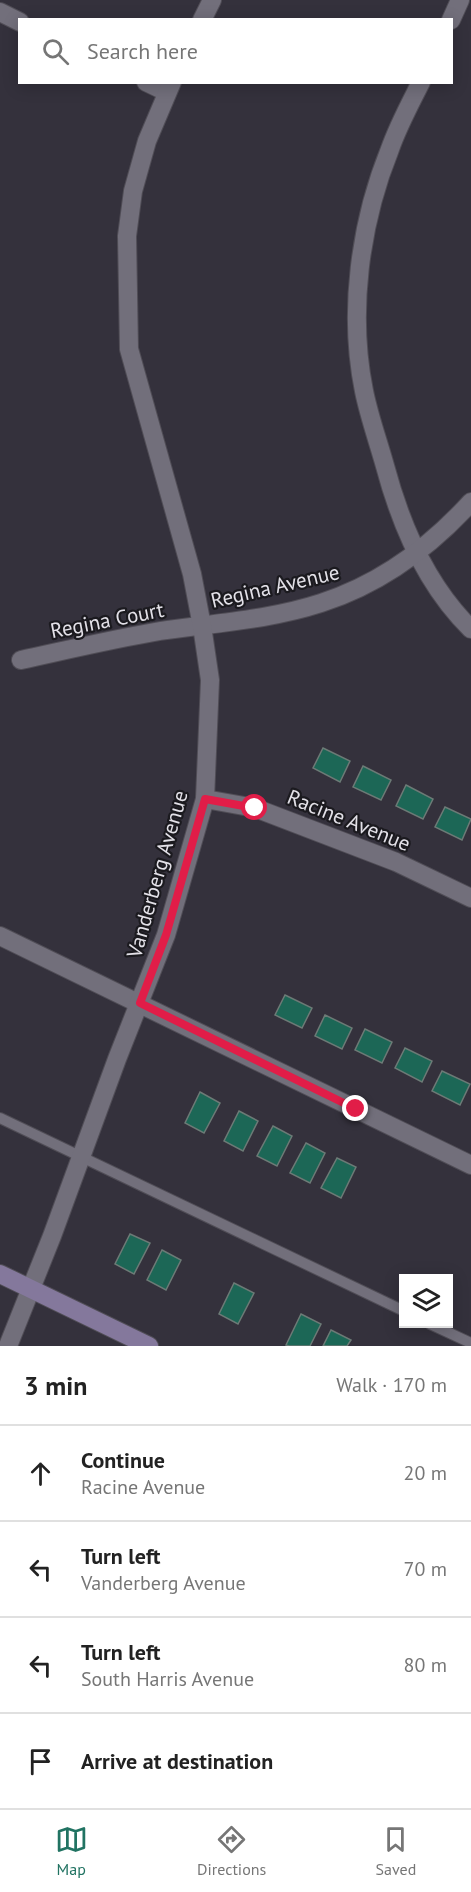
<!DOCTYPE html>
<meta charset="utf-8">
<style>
:root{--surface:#fff;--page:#f6f6f6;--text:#222;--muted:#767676;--line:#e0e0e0;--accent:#217362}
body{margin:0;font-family:"PT Sans",sans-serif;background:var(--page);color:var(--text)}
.controls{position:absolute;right:18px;bottom:18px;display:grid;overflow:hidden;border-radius:0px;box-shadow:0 3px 15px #0003}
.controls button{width:54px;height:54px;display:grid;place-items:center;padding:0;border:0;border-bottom:2px solid var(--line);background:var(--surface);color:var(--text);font:30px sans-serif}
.stop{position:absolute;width:18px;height:18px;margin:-14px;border:4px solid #e11d48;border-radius:50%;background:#fff}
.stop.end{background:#e11d48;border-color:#fff;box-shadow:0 2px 6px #0008}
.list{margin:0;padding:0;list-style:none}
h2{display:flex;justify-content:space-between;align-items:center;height:78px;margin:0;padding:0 24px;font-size:26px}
h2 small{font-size:20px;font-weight:400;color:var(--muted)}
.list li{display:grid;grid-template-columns:39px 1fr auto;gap:18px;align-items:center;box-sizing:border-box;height:96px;padding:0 24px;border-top:2px solid var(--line)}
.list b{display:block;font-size:22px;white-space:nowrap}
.list p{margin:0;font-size:20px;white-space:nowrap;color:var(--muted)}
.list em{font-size:20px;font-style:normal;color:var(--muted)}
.icon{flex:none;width:33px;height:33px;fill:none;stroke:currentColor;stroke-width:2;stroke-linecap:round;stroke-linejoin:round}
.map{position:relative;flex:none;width:471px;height:1346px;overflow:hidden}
.search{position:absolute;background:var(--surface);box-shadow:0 3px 15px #0003;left:18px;right:18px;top:18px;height:66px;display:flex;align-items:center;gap:15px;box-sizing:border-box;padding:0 21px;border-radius:0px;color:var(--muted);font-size:22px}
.sheet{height:462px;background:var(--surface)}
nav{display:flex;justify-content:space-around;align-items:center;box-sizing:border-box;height:84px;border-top:2px solid var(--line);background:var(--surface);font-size:16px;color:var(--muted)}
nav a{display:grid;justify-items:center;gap:3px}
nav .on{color:var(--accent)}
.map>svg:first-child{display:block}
.building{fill:#1c6756;stroke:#6c7a76;stroke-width:1.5}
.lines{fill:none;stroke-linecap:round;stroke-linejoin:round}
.lane-casing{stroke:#504d56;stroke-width:12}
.street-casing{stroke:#504d56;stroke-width:20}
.secondary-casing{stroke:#504d56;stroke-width:20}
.lane{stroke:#726f7b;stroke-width:10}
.street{stroke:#726f7b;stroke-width:18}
.secondary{stroke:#84789c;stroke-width:18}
.route{stroke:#e11d48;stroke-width:8}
.labels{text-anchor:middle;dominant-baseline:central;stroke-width:4.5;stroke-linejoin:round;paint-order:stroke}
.street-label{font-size:21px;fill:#e3e1e8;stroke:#1b1a1f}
</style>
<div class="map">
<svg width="471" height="1346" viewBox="0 0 471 1346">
<rect width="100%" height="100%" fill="#34313c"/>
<g class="building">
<path d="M323,748L350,761L340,782L313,768Z"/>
<path d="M363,766L391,780L381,800L353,787Z"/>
<path d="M406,785L433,799L423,819L396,806Z"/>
<path d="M445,807L471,819L462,840L435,827Z"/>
<path d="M285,995L312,1008L302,1028L275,1015Z"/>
<path d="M325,1015L352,1028L342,1049L315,1036Z"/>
<path d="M365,1029L392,1042L382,1063L355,1050Z"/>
<path d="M405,1048L432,1061L422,1082L395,1068Z"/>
<path d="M442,1071L470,1084L460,1105L432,1091Z"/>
<path d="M200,1092L220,1103L204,1133L185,1123Z"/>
<path d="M239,1111L258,1121L243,1151L224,1141Z"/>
<path d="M273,1126L292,1136L277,1166L257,1156Z"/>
<path d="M306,1143L325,1153L310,1183L290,1173Z"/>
<path d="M337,1158L356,1167L341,1198L321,1188Z"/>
<path d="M130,1234L150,1243L134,1274L115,1264Z"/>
<path d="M162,1250L181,1260L166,1290L147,1280Z"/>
<path d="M234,1283L254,1293L238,1324L219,1314Z"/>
<path d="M301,1314L321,1324L310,1346H289L286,1345Z"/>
<path d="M331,1330L351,1340L347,1346H323Z"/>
</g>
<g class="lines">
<g class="lane-casing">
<g id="lane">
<path d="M0,1118L404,1311"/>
<path d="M430,1324L471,1343"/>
</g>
</g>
<g class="street-casing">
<g id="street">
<path d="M0,12L20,22"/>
<path d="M202,20L212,0"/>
<path d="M451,20L460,0"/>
<path d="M146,82L167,92"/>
<path d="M421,82C410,104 398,126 390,149C360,223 348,312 364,391C369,416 378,441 385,466C401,526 426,585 471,629"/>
<path d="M21,660C67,650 113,639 160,631C214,623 269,620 321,603C380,584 430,547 471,502"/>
<path d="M205,799L255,808L396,862L471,898"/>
<path d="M0,936L471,1165"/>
<path d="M8,1346L52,1236L117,1059L166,935L205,799L210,680L202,626L192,574L129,349L127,236L133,191L147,141L172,82"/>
</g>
</g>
<g class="secondary-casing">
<path id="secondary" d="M0,1274L149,1346"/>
</g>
<use href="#lane" class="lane"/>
<use href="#street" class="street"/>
<use href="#secondary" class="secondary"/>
</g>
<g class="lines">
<path class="route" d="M255,808L205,799L166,935L140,1003L356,1109"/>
</g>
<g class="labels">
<g class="street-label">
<text transform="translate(275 586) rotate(-13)">Regina Avenue</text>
<text transform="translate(107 620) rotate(-11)">Regina Court</text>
<text transform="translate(349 820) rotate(22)">Racine Avenue</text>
<text transform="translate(157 874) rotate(-74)">Vanderberg Avenue</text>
</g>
</g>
</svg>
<div class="controls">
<button><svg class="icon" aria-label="layers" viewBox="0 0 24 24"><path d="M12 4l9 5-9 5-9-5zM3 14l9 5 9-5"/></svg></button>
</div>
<div class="stop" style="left:255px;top:808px"></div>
<div class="stop end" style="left:356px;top:1109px"></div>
<div class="search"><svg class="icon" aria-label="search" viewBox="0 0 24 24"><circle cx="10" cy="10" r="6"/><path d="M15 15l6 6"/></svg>Search here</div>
</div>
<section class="sheet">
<h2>3 min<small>Walk · 170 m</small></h2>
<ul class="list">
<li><svg class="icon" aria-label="ahead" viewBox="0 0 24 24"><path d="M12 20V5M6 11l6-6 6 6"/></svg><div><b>Continue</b><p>Racine Avenue</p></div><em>20 m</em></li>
<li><svg class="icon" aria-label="left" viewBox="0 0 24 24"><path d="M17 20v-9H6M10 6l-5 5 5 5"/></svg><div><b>Turn left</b><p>Vanderberg Avenue</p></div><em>70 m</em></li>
<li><svg class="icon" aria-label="left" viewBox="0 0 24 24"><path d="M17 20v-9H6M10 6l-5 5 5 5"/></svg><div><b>Turn left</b><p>South Harris Avenue</p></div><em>80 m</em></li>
<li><svg class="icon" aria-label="arrive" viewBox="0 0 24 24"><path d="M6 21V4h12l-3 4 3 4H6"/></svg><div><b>Arrive at destination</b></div></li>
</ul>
</section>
<nav>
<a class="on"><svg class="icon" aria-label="map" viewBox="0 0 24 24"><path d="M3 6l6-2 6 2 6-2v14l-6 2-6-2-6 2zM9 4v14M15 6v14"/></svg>Map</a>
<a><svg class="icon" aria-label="directions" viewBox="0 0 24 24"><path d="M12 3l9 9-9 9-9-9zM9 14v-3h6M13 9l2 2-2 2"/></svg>Directions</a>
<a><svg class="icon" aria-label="saved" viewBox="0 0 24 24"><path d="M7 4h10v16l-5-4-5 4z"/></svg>Saved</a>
</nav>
